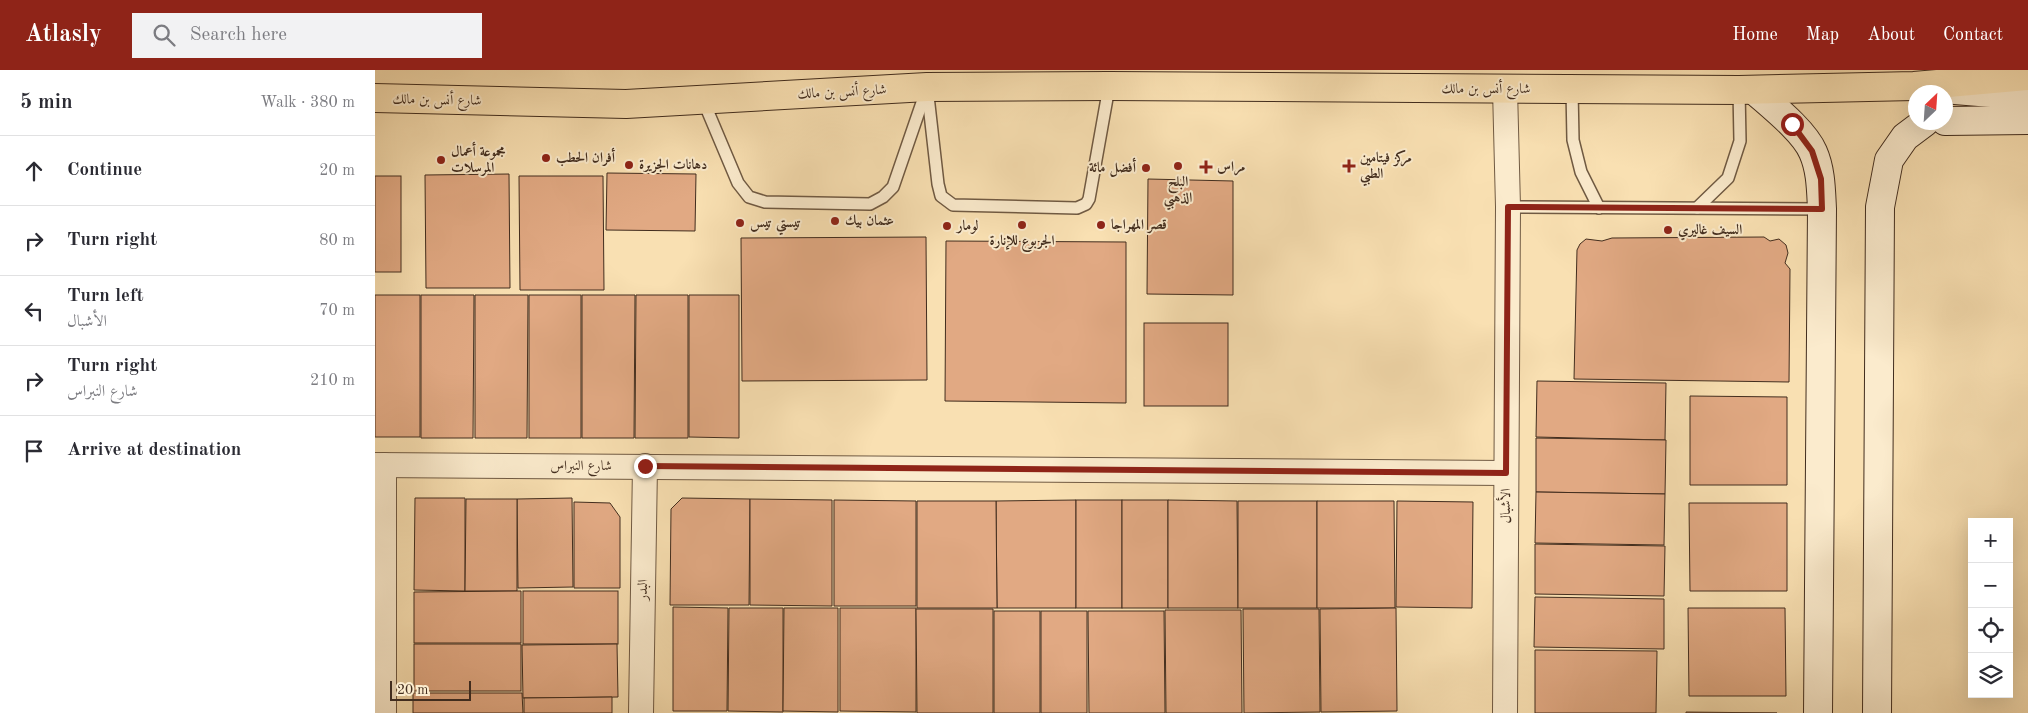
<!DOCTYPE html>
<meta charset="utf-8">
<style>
:root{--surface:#fff;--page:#f2f2f3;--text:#2b2b33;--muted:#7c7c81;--line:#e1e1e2;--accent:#8f2418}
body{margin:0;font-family:"Old Standard TT",Amiri,serif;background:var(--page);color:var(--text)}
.controls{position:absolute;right:15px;bottom:15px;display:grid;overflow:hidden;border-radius:0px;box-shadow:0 5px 20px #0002}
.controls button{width:45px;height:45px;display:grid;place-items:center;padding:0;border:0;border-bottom:1px solid var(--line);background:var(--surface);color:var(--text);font:25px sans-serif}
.compass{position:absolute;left:1533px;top:15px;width:45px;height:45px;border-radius:50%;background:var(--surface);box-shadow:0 5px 20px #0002;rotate:25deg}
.scale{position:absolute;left:15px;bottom:12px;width:81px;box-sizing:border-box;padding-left:5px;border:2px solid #422d1e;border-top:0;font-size:14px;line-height:18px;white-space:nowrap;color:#422d1e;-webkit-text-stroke:4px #fbebcd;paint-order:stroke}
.stop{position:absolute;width:15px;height:15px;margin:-11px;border:4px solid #8f2418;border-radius:50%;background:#fff}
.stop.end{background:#8f2418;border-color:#fff;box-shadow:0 1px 5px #0008}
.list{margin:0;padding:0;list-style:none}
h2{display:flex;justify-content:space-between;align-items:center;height:65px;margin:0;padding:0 20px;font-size:21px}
h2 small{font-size:16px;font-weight:400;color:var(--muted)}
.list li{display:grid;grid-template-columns:32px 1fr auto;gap:15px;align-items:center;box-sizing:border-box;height:70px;padding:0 20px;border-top:1px solid var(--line)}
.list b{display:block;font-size:19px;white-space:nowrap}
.list p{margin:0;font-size:16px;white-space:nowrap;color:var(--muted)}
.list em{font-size:16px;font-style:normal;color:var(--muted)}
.icon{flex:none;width:28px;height:28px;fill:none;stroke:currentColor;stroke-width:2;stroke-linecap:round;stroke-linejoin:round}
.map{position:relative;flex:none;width:1653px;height:643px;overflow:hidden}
header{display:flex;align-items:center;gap:30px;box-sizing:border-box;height:70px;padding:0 25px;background:var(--accent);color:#fff}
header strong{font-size:24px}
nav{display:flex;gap:28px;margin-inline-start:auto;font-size:18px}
.search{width:350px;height:45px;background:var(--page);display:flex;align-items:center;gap:12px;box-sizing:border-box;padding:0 18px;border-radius:0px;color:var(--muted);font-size:19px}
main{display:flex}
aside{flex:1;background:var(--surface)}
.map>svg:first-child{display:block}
.building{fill:#e1a983;stroke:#422d1e}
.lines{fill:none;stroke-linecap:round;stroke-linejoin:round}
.lane-casing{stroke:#705a43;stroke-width:14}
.street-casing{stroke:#705a43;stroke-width:26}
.secondary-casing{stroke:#422d1e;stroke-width:30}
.primary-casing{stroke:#422d1e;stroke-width:30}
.lane{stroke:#fbebcd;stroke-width:11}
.street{stroke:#fbebcd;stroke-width:24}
.secondary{stroke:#fbebcd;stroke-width:28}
.primary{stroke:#f9e0b2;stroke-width:28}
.route{stroke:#8f2418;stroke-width:6}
.poi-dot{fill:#8f2418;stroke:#fbebcd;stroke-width:2}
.labels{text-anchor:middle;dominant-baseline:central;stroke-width:4;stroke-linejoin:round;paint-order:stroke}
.street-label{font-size:14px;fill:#422d1e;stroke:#fbebcd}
.poi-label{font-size:14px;font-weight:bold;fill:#422d1e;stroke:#fbebcd;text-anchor:start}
</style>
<header>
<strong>Atlasly</strong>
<div class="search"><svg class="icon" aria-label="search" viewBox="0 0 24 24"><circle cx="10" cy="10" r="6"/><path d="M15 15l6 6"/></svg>Search here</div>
<nav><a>Home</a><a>Map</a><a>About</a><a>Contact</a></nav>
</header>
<main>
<aside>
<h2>5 min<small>Walk · 380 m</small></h2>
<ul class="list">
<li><svg class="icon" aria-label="ahead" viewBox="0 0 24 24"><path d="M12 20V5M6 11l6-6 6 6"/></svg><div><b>Continue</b></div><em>20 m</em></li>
<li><svg class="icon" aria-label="right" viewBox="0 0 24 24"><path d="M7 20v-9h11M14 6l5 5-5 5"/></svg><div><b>Turn right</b></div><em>80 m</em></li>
<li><svg class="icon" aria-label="left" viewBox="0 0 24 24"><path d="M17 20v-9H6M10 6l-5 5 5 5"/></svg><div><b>Turn left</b><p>الأشبال</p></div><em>70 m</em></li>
<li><svg class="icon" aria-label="right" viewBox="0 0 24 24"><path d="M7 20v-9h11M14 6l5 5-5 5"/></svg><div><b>Turn right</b><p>شارع النبراس</p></div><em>210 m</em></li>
<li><svg class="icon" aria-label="arrive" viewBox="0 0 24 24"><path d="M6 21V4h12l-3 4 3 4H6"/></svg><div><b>Arrive at destination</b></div></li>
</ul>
</aside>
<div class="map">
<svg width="1653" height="643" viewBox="0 0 1653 643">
<rect width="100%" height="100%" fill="#f9e0b2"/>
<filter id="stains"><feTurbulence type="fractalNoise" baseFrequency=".004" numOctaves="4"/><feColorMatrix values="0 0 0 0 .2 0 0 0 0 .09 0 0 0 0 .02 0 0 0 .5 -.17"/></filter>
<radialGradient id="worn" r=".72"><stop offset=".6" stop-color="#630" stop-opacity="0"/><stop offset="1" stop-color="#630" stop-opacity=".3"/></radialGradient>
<g class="building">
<path d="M232,103L321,104L320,161L231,160Z"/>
<path d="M134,104L135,218H51L50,105Z"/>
<rect x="0" y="106" width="26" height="96"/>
<path d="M144,106H228L229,220H145Z"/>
<path d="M773,109L858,111V225L772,224Z"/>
<path d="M551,167L552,310L367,311L366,168Z"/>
<path d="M1389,167L1395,171L1404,169L1411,175L1413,183L1410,193L1415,199L1414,312L1199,309L1202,180L1205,174L1211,169L1227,171L1237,168Z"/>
<path d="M571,171L751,172V333L570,331Z"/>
<rect x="0" y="225" width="45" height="142"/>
<path d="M46,225H99L98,368H46Z"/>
<path d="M100,225H153L152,368H100Z"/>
<rect x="154" y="225" width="52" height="143"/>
<path d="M207,225H260L259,368H207Z"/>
<path d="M261,225H313V368H260Z"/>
<path d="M314,225H364V368L314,367Z"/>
<rect x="769" y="253" width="84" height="83"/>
<path d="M1162,311L1291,313L1290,370L1161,367Z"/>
<path d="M1315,326L1412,327V415H1315Z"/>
<path d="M1161,368L1291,370L1290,424L1161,422Z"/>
<path d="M1161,422L1290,424L1289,475L1160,473Z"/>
<path d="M40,428H90V521L39,520Z"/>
<path d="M197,428L198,517L143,518L142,429Z"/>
<path d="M307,428L375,429L374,535H295L296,439Z"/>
<path d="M91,429H142V521H90Z"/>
<path d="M375,429L457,430V536L375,535Z"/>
<path d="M459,430L541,431V536H459Z"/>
<path d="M701,430V538H622L621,431Z"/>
<rect x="701" y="430" width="46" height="108"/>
<rect x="747" y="430" width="46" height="108"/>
<path d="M793,430L862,431L863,538H793Z"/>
<path d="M542,431H621L622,538H542Z"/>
<rect x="863" y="431" width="79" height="107"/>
<path d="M942,431H1019L1020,538H942Z"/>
<path d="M1022,431L1098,432L1097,538L1021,537Z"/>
<path d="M199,432L235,433L245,447V518H199Z"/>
<path d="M1314,433H1412V521H1315Z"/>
<path d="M1160,474L1290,476L1289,526L1160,524Z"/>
<path d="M146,521V573H39V522Z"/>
<rect x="148" y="521" width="95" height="53"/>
<path d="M1160,527L1289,529V579L1159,577Z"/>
<path d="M298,537L353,538L352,641H298Z"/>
<path d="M354,538H408V642L353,641Z"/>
<path d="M409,538H463V642L408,641Z"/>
<path d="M465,538H541V642L465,641Z"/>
<path d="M1021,538L1022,641L946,642L945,539Z"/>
<path d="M1313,538H1410L1411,626H1314Z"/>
<path d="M541,539H618V643H542Z"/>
<path d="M868,539H944L945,642L869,643Z"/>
<path d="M790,540H866L867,643H791Z"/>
<rect x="619" y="541" width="46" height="102"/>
<rect x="666" y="541" width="46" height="102"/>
<path d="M713,541H789L790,643H714Z"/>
<rect x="39" y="574" width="107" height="47"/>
<path d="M242,574L243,627L148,628L147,575Z"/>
<path d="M1160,580L1282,581L1281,643H1160Z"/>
<path d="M38,623H147L148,643H38Z"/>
<path d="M237,627V643H149V628Z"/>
<path d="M1311,642L1402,643H1311Z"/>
</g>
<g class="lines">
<g class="lane-casing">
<g id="lane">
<path d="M552,17L563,114L566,126L578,135L702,138L711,134L714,129L734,17"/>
<path d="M1197,20L1198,70L1206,102L1224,138"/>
<path d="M328,30L363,113L374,127L390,132L495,134L508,127L518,117L551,21"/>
<path d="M1133,137L1447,139"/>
<path d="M1322,138L1353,108L1365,71L1364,20"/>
</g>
</g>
<g class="street-casing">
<g id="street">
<path d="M0,395L1131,403"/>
<path d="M9,643V395"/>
<path d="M266,643L270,396"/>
<path d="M1130,643L1133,137L1130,19"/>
</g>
</g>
<g class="secondary-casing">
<g id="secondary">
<path d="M1379,20C1397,36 1429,61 1438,82C1446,100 1446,120 1447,139L1443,643"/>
<path d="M1580,20L1653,26"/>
<path d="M1570,51L1653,50"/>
<path d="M1502,643L1505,137L1514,90L1530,67L1550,52"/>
</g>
</g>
<g class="primary-casing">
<path id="primary" d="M0,28L251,34L552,17L734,16L1364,20L1539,16L1653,6"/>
</g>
<use href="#lane" class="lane"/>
<use href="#street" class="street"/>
<use href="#secondary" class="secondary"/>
<use href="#primary" class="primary"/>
</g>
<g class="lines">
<path class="route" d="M270,396L1131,403L1133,137L1447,139L1446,109L1437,81L1417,54"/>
</g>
<g class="poi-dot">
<circle cx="171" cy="88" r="5"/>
<circle cx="66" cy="90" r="5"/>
<circle cx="254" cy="95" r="5"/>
<circle cx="803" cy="96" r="5"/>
<path d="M971.5 88.5h5v5h5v5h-5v5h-5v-5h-5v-5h5z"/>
<path d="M828.5 89.5h5v5h5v5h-5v5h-5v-5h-5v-5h5z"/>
<circle cx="771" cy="98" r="5"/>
<circle cx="460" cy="151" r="5"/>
<circle cx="365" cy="153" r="5"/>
<circle cx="647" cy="155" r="5"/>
<circle cx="726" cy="155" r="5"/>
<circle cx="572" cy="156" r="5"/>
<circle cx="1293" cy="160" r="5"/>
</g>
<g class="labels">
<g class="street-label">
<text x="1111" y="19">شارع أنس بن مالك</text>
<text transform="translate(467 22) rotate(-3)">شارع أنس بن مالك</text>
<text transform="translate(62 30) rotate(1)">شارع أنس بن مالك</text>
<text x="206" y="396">شارع النبراس</text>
<text transform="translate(1131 436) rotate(-90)">الأشبال</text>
<text transform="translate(268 520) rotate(-89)">البدر</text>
</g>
<g class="poi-label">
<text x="76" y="82">مجموعة أعمال<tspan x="76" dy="16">المرسلات</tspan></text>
<text x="181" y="88">أفران الحطب</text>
<text x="985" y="88">مركز فيتامين<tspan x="985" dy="16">الطبي</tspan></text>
<text x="264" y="95">دهانات الجزيرة</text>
<text x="842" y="97">مراس</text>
<text x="761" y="98" text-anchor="end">أفضل مائة</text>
<text x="803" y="112" text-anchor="middle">البلح<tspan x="803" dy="16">الذهبي</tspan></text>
<text x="470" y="151">عثمان بيك</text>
<text x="375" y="153">تيستي تيس</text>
<text x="736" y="155">قصر المهراجا</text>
<text x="582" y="156">لومار</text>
<text x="1303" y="160">السيف غاليري</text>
<text x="647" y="171" text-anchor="middle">الجربوع للإنارة</text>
</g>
</g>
<rect width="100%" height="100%" filter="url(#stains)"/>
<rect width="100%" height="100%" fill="url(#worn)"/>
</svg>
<div class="controls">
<button>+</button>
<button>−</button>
<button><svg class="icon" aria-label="locate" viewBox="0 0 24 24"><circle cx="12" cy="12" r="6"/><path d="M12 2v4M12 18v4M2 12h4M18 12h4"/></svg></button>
<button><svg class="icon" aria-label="layers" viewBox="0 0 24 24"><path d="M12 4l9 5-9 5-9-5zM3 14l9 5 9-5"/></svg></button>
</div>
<svg class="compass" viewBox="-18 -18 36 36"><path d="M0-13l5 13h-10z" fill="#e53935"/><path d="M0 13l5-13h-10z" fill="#7c7c81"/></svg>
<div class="scale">20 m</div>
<div class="stop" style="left:1417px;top:54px"></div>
<div class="stop end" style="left:270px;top:396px"></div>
</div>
</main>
